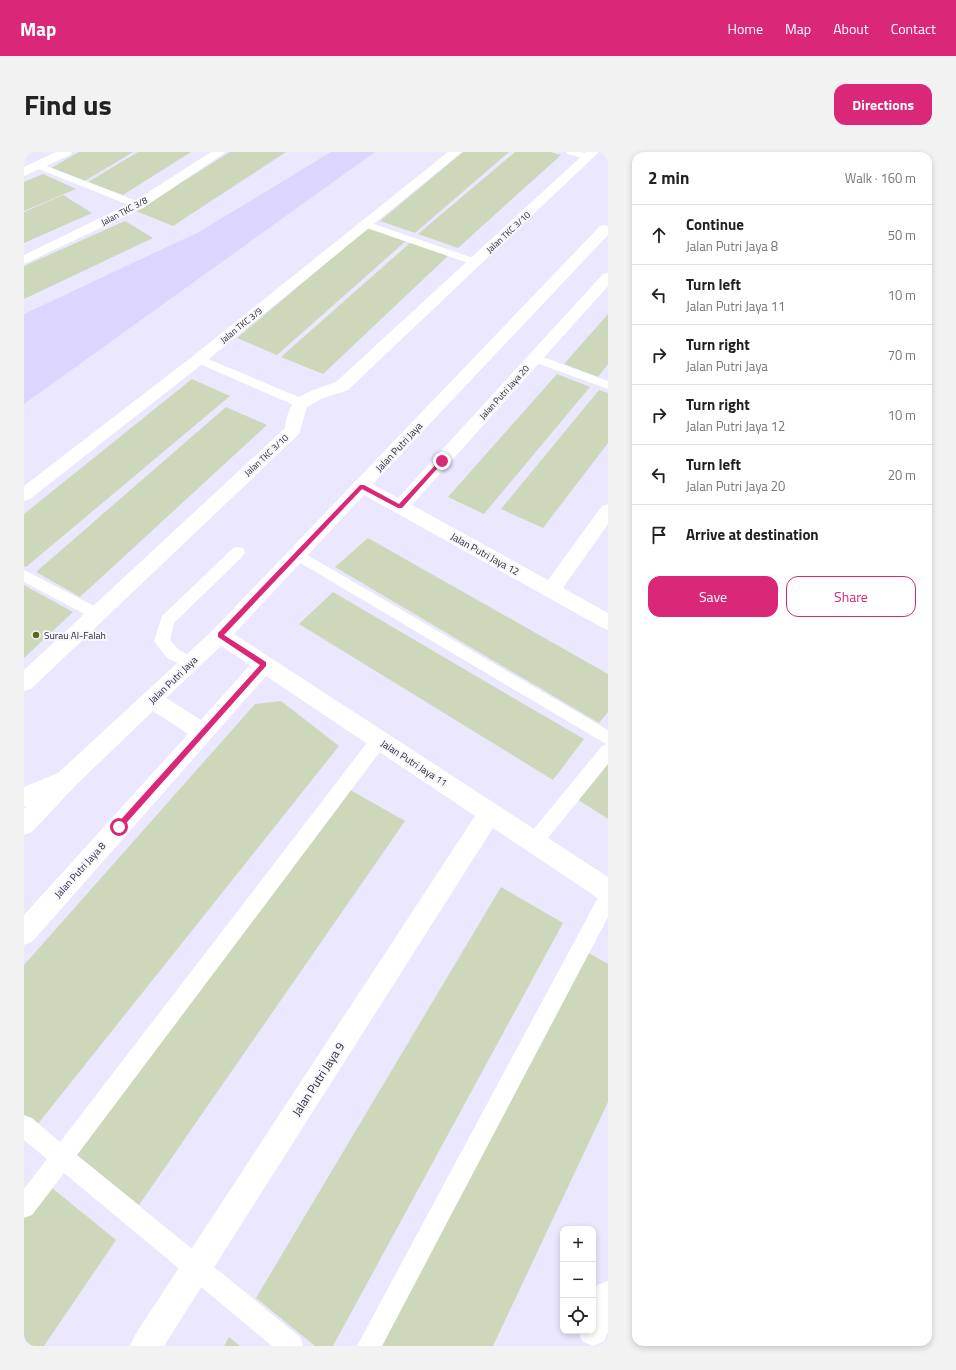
<!DOCTYPE html>
<meta charset="utf-8">
<style>
:root{--surface:#fff;--page:#f2f2f2;--text:#222;--muted:#767676;--line:#e0e0e0;--accent:#db2777}
body{margin:0;font-family:"Titillium Web",sans-serif;background:var(--page);color:var(--text)}
.controls{position:absolute;right:12px;bottom:12px;display:grid;overflow:hidden;border-radius:8px;box-shadow:0 2px 6px #0003}
.controls button{width:36px;height:36px;display:grid;place-items:center;padding:0;border:0;border-bottom:1px solid var(--line);background:var(--surface);color:var(--text);font:20px sans-serif}
.stop{position:absolute;width:12px;height:12px;margin:-9px;border:3px solid #db2777;border-radius:50%;background:#fff}
.stop.end{background:#db2777;border-color:#fff;box-shadow:0 1px 4px #0008}
.list{margin:0;padding:0;list-style:none}
h2{display:flex;justify-content:space-between;align-items:center;height:52px;margin:0;padding:0 16px;font-size:17px}
h2 small{font-size:13px;font-weight:400;color:var(--muted)}
.list li{display:grid;grid-template-columns:26px 1fr auto;gap:12px;align-items:center;box-sizing:border-box;height:60px;padding:0 16px;border-top:1px solid var(--line)}
.list b{display:block;font-size:15px;white-space:nowrap}
.list p{margin:0;font-size:13px;white-space:nowrap;color:var(--muted)}
.list em{font-size:13px;font-style:normal;color:var(--muted)}
.actions{display:flex;gap:8px;padding:12px 16px}
.actions a{flex:1;padding:9px 0;border:1px solid var(--accent);border-radius:12px;text-align:center;font-size:14px;color:var(--accent)}
.actions .main{background:var(--accent);color:#fff}
.icon{flex:none;width:22px;height:22px;fill:none;stroke:currentColor;stroke-width:2;stroke-linecap:round;stroke-linejoin:round}
.map{position:relative;flex:none;width:584px;height:1194px;overflow:hidden;border-radius:12px}
header{display:flex;align-items:center;gap:24px;box-sizing:border-box;height:56px;padding:0 20px;background:var(--accent);color:#fff}
header strong{font-size:19px}
nav{display:flex;gap:22px;margin-inline-start:auto;font-size:14px}
.intro{display:flex;align-items:center;justify-content:space-between;box-sizing:border-box;height:96px;padding:0 24px}
h1{margin:0;font-size:28px}
.button{padding:10px 18px;border-radius:12px;background:var(--accent);color:#fff;font-size:14px;font-weight:700}
main{display:flex;gap:24px;padding:0 24px}
aside{flex:1;background:var(--surface);border-radius:12px;box-shadow:0 2px 6px #0003}
.map>svg:first-child{display:block}
.green{fill:#dcd6fe}
.building{fill:#cdd8bb}
.lines{fill:none;stroke-linecap:round;stroke-linejoin:round}
.lane{fill:#fff;fill-rule:evenodd}
.street{fill:#fff;fill-rule:evenodd}
.route{fill:#db2777}
.poi-dot{fill:#556b19;stroke:#f7f6fd;stroke-width:1.5}
.labels{text-anchor:middle;dominant-baseline:central;stroke-width:4;stroke-linejoin:round;paint-order:stroke}
.far-street-label{font-size:9px;fill:#2b2934;stroke:#f7f6fd}
.street-label{font-size:10px;fill:#2b2934;stroke:#f7f6fd}
.poi-label{font-size:10px;fill:#2b2934;stroke:#f7f6fd;text-anchor:start}
.near-street-label{font-size:12px;fill:#2b2934;stroke:#f7f6fd}
</style>
<header>
<strong>Map</strong>
<nav><a>Home</a><a>Map</a><a>About</a><a>Contact</a></nav>
</header>
<div class="intro"><h1>Find us</h1><a class="button">Directions</a></div>
<main>
<div class="map">
<svg width="584" height="1194" viewBox="0 0 584 1194">
<rect width="100%" height="100%" fill="#eae7ff"/>
<path class="green" d="M307,0H351L0,252V162L175,80Z"/>
<g class="building">
<path d="M55,0H109L61,29L27,16Z"/>
<path d="M114,0H167L99,43L64,30Z"/>
<path d="M206,0H262L149,74L112,59Z"/>
<path d="M439,0H485L391,81L356,69Z"/>
<path d="M491,0H526L537,3L434,96L394,82Z"/>
<path d="M19,22L52,37L0,59V30Z"/>
<path d="M39,43L68,61L0,91V60Z"/>
<path d="M101,69L129,86L0,147V114Z"/>
<path d="M345,75L383,88L253,203L213,186Z"/>
<path d="M387,90L425,103L299,222L257,205Z"/>
<path d="M584,162V212L574,225L540,212Z"/>
<path d="M533,222L566,235L460,362L424,345Z"/>
<path d="M168,227L206,244L2,415L0,414V362Z"/>
<path d="M575,238L584,241V291L519,376L477,357Z"/>
<path d="M202,255L243,273L56,445L12,420Z"/>
<path d="M344,386L584,522V560L575,571L311,415Z"/>
<path d="M0,433L49,460L0,506Z"/>
<path d="M309,440L486,544L560,587L529,628L275,472Z"/>
<path d="M257,549L315,594L13,973L0,963V813L231,552Z"/>
<path d="M584,606V667L553,647Z"/>
<path d="M321,635L381,669L115,1053L49,1000Z"/>
<path d="M477,735L539,771L309,1194H291L232,1146Z"/>
<path d="M563,800L584,812V950L469,1194H354Z"/>
<path d="M22,1031L92,1088L20,1194H0V1061Z"/>
<path d="M205,1185L216,1194H200Z"/>
</g>
<g class="lines">
<g class="lane">
<path d="M542,0H557L569,5L564,8L544,2Z"/>
<path d="M15,11L118,51L119,53L118,55H110L12,16L10,14Z"/>
<path d="M341,69L455,108L457,110L455,112H447L337,74L336,72Z"/>
<path d="M511,202L584,229V237L507,209L505,206Z"/>
<path d="M175,203L282,248L283,251L282,254H272L171,210L169,207Z"/>
<path d="M214,395L219,396L221,400L219,404L150,471L146,488L155,498L173,507L175,511L173,515L167,517L143,506L130,489L138,464L209,396Z"/>
<path d="M273,397L584,578V612L516,696L510,698L504,696L501,690L504,684L578,594L582,592L268,406L266,402L268,398Z"/>
<path d="M0,418L78,458L81,462L78,466L73,468L68,466L0,430Z"/>
<path d="M355,581L361,583L363,588L361,593L53,1003L276,1185L279,1194H248L40,1021L8,1063L0,1066V1037L23,1007L0,988V963L8,966L36,990L349,583Z"/>
<path d="M584,737V765L358,1194H333L577,740Z"/>
</g>
<g class="street">
<path d="M32,0H48L46,3L0,24V15Z"/>
<path d="M187,0H202L119,56L0,112V103L109,50Z"/>
<path d="M424,0H438L181,210L6,347L0,349V334L169,204Z"/>
<path d="M562,0H575L324,238L297,247L283,255L275,282L7,537L0,539V518L261,276C265,241 283,241 312,230Z"/>
<path d="M581,73L584,74V83L349,332L374,346L579,122L584,121V134L388,353L524,428L578,354L584,352V372L539,436L584,461V478L577,475L340,343L210,482L584,725V750L575,747L469,676L140,1194H106L111,1183L451,664L242,524L9,789L0,793V763L164,582L129,559L52,633L8,680L0,683V657L3,654L0,655V635L34,621L189,478L576,74ZM197,494L226,513L177,568L142,546Z"/>
<path d="M584,1129V1180L580,1189L569,1194L558,1189L554,1179H569V1142L573,1133Z"/>
</g>
</g>
<path class="route" d="M416,308L420,309L378,356H374L338,337L200,483L242,510V514L97,677H92V673L236,513L194,485V481L336,333H340L375,352Z"/>
<circle class="poi-dot" cx="12" cy="483" r="4"/>
<g class="labels">
<g class="far-street-label">
<text transform="translate(100 59) rotate(-28)">Jalan TKC 3/8</text>
<text transform="translate(484 80) rotate(-43)">Jalan TKC 3/10</text>
<text transform="translate(217 173) rotate(-39)">Jalan TKC 3/9</text>
<text transform="translate(480 240) rotate(-48)">Jalan Putri Jaya 20</text>
<text transform="translate(242 303) rotate(-43)">Jalan TKC 3/10</text>
</g>
<g class="street-label">
<text transform="translate(375 295) rotate(-47)">Jalan Putri Jaya</text>
<text transform="translate(461 402) rotate(29)">Jalan Putri Jaya 12</text>
<text transform="translate(149 528) rotate(-44)">Jalan Putri Jaya</text>
<text transform="translate(390 611) rotate(33)">Jalan Putri Jaya 11</text>
<text transform="translate(56 718) rotate(-48)">Jalan Putri Jaya 8</text>
</g>
<g class="poi-label">
<text x="20" y="483">Surau Al-Falah</text>
</g>
<g class="near-street-label">
<text transform="translate(294 927) rotate(-57)">Jalan Putri Jaya 9</text>
</g>
</g>
</svg>
<div class="controls">
<button>+</button>
<button>−</button>
<button><svg class="icon" aria-label="locate" viewBox="0 0 24 24"><circle cx="12" cy="12" r="6"/><path d="M12 2v4M12 18v4M2 12h4M18 12h4"/></svg></button>
</div>
<div class="stop" style="left:95px;top:675px"></div>
<div class="stop end" style="left:418px;top:309px"></div>
</div>
<aside>
<h2>2 min<small>Walk · 160 m</small></h2>
<ul class="list">
<li><svg class="icon" aria-label="ahead" viewBox="0 0 24 24"><path d="M12 20V5M6 11l6-6 6 6"/></svg><div><b>Continue</b><p>Jalan Putri Jaya 8</p></div><em>50 m</em></li>
<li><svg class="icon" aria-label="left" viewBox="0 0 24 24"><path d="M17 20v-9H6M10 6l-5 5 5 5"/></svg><div><b>Turn left</b><p>Jalan Putri Jaya 11</p></div><em>10 m</em></li>
<li><svg class="icon" aria-label="right" viewBox="0 0 24 24"><path d="M7 20v-9h11M14 6l5 5-5 5"/></svg><div><b>Turn right</b><p>Jalan Putri Jaya</p></div><em>70 m</em></li>
<li><svg class="icon" aria-label="right" viewBox="0 0 24 24"><path d="M7 20v-9h11M14 6l5 5-5 5"/></svg><div><b>Turn right</b><p>Jalan Putri Jaya 12</p></div><em>10 m</em></li>
<li><svg class="icon" aria-label="left" viewBox="0 0 24 24"><path d="M17 20v-9H6M10 6l-5 5 5 5"/></svg><div><b>Turn left</b><p>Jalan Putri Jaya 20</p></div><em>20 m</em></li>
<li><svg class="icon" aria-label="arrive" viewBox="0 0 24 24"><path d="M6 21V4h12l-3 4 3 4H6"/></svg><div><b>Arrive at destination</b></div></li>
</ul>
<div class="actions"><a class="main">Save</a><a>Share</a></div>
</aside>
</main>
